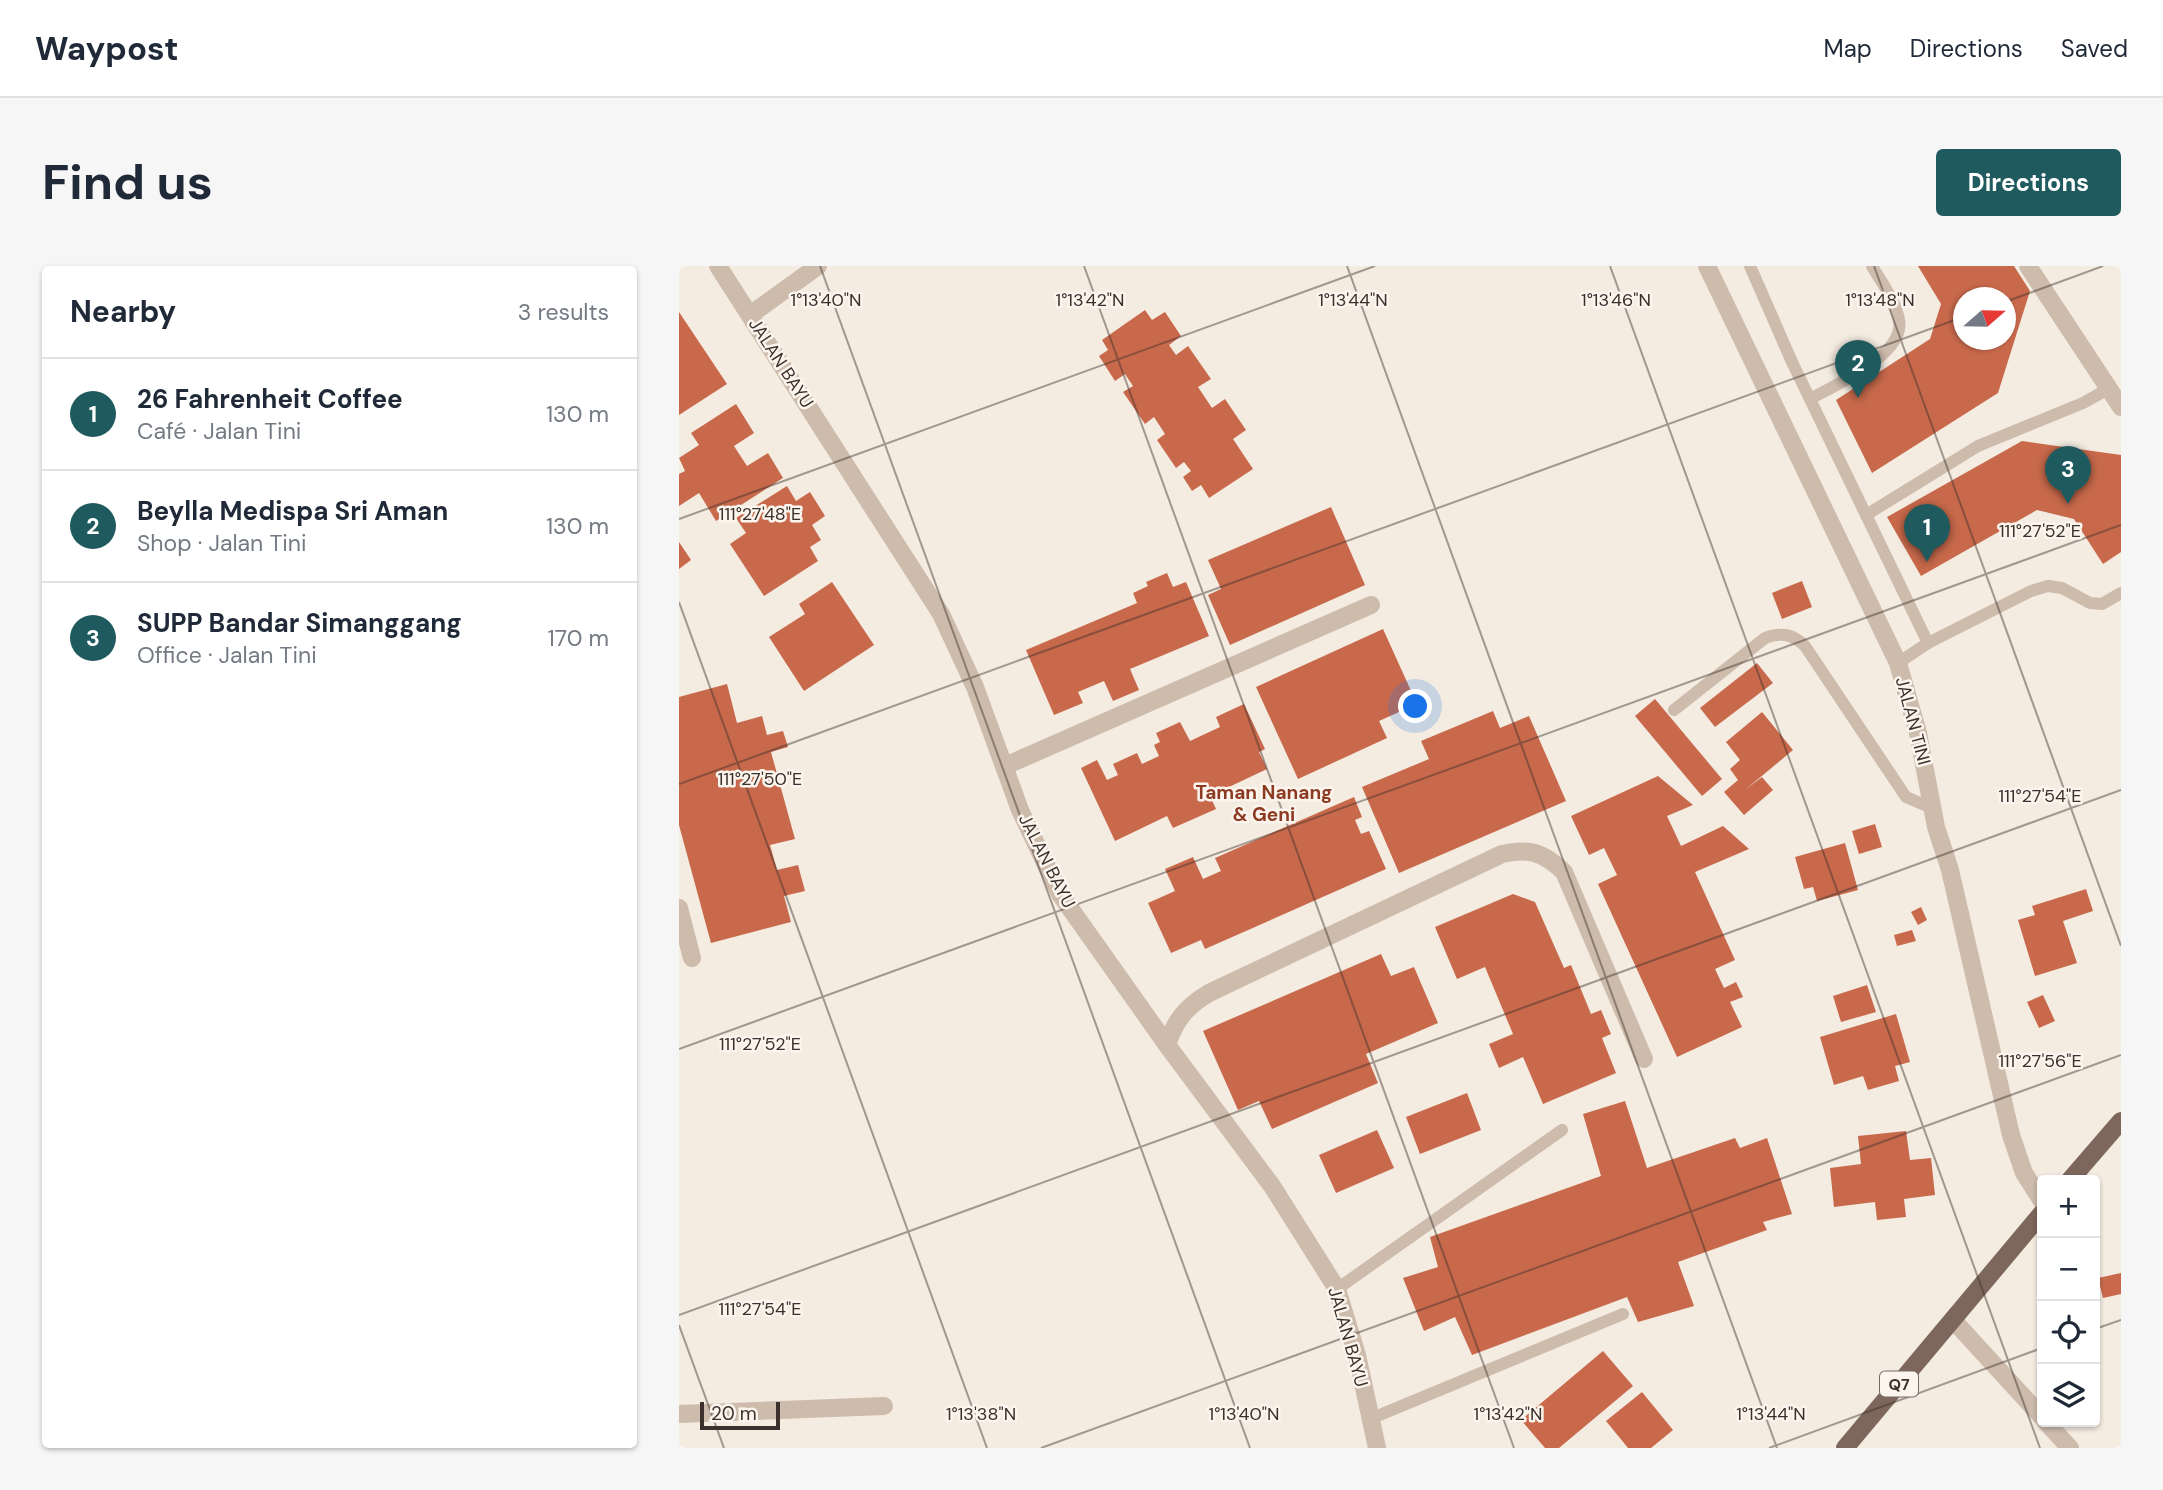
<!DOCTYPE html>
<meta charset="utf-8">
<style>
:root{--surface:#fff;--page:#f6f6f7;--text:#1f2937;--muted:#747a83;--line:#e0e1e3;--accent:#1f5a5e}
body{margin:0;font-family:"DM Sans",sans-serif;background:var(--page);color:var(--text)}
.controls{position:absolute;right:21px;bottom:21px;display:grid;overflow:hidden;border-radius:7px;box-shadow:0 2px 5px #0004}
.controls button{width:63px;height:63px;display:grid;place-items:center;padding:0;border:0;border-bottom:2px solid var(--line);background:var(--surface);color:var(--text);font:35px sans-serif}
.compass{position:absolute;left:1274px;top:21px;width:63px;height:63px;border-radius:50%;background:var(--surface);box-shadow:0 2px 5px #0004;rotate:70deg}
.scale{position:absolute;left:21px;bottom:18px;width:80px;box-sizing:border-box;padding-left:7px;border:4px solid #3b302b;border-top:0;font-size:19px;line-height:24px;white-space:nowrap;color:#3b302b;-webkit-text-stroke:5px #fbf5ee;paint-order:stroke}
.you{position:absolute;left:737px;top:441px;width:24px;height:24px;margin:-18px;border:5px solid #fff;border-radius:50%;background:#1a73e8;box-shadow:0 0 0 10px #1a73e833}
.badge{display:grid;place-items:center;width:46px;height:46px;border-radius:50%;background:var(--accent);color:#fff;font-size:23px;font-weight:700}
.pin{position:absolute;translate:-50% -58px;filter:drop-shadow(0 2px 4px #0008)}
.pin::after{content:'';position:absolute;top:37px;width:24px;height:21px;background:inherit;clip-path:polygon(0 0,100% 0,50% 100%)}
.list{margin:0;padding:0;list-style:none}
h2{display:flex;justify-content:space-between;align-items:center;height:91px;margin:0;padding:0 28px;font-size:30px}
h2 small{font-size:23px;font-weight:400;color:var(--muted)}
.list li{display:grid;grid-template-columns:46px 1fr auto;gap:21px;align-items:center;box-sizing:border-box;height:112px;padding:0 28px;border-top:2px solid var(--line)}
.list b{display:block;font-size:26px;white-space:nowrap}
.list p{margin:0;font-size:23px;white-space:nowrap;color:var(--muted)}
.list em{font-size:23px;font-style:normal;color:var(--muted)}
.icon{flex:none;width:38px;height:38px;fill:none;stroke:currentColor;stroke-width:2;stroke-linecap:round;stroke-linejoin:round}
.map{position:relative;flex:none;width:1442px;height:1182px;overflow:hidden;border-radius:7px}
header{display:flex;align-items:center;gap:42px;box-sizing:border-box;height:98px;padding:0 35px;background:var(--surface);border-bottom:2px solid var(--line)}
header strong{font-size:33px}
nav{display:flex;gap:38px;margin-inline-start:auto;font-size:24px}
.intro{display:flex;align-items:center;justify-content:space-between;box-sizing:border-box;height:168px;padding:0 42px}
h1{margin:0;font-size:49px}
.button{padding:18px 32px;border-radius:7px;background:var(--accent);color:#fff;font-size:24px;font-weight:700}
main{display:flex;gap:42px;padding:0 42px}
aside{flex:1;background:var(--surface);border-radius:7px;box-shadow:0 2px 5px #0004}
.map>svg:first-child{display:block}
.building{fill:#c8694b;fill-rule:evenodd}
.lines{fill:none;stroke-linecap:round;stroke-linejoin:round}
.service{stroke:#cdbbac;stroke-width:12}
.minor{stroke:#cdbbac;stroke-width:18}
.tertiary{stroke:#cdbbac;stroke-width:18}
.primary{stroke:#7d675c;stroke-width:18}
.ticks{fill:none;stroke:#3b302b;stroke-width:2;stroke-opacity:0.45}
.labels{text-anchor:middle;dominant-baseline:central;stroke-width:5;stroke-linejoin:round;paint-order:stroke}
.shield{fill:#fbf5ee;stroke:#756b66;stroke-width:2}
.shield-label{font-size:16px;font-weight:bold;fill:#3b302b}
.street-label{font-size:18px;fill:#3b302b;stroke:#fbf5ee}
.neighbourhood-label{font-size:19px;font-weight:bold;fill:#8c3b22;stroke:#fbf5ee}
.ticks-label{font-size:18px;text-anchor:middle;fill:#3b302b;stroke:#fbf5ee;stroke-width:5;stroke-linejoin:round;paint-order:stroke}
</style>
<header>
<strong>Waypost</strong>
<nav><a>Map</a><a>Directions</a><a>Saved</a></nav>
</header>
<div class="intro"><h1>Find us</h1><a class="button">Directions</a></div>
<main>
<aside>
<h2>Nearby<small>3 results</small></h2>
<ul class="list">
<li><span class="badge">1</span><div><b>26 Fahrenheit Coffee</b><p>Café · Jalan Tini</p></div><em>130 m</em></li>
<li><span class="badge">2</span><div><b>Beylla Medispa Sri Aman</b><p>Shop · Jalan Tini</p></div><em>130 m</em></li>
<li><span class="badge">3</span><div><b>SUPP Bandar Simanggang</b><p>Office · Jalan Tini</p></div><em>170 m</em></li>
</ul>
</aside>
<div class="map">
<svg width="1442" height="1182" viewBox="0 0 1442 1182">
<rect width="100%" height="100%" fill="#f4ebe1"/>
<g class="building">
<path d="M1239,0H1335L1351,25L1319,127L1193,207L1157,134L1251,73L1262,38ZM1284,32H1326V74H1284Z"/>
<path d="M466,44L473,54L486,46L502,70L490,79L497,89L509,80L532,113L519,121L533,142L546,133L567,164L554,173L574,203L530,232L522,219L513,225L504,211L512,205L505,196L497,202L478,174L486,168L475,151L466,158L444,126L454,120L446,108L436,115L420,90L429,84L423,74Z"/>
<path d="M0,46L48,118L0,149Z"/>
<path d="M57,138L75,167L55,180L68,200L89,187L104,212L37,255L20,227L0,240V208L6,205L0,192L20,179L12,167Z"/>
<path d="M1343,175L1442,189V286L1424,298L1395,253L1358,244L1242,310L1208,251Z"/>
<path d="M108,220L117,235L131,226L146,250L133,259L142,274L131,281L139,295L85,330L51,278L67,267L57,252Z"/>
<path d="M652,241L686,319L551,379L529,329L542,323L529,294Z"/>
<path d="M0,276L12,294L0,303Z"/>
<path d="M488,307L494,321L507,316L530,370L451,403L460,424L434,435L425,415L399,426L404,437L375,449L347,384L458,337L454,327L469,320L467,316Z"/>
<path d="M1123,315L1133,341L1103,353L1093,327Z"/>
<path d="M153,316L195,379L125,425L90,371L126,348L120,338Z"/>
<path d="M704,363L738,438L700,455L708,472L619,513L577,421Z"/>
<path d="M1078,397L1094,417L1036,461L1021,442Z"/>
<path d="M48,418L58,457L83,450L88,469L104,465L109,481L92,486L116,573L91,579L98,604L119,599L126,625L105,630L112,656L32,677L0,559V431Z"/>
<path d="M976,433L1043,513L1023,530L956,450Z"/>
<path d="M565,438L586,483L580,486L588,503L531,530L537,543L494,562L488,550L436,575L402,502L418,494L428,514L439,509L434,498L458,487L463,498L480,490L475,479L481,476L477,467L501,456L511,475L541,461L537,451Z"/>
<path d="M814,445L821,462L850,450L887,535L720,607L683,521L750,493L742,475Z"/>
<path d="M1083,446L1114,484L1066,524L1083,511L1094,524L1065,549L1045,526L1059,514L1051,503L1061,494L1047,476Z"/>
<path d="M979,510L1014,539L988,550L1002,580L1044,560L1070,583L1016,606L1056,694L1036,703L1045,722L1057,716L1064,731L1051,736L1063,761L998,791L919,618L938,609L925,582L910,589L892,550Z"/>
<path d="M675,531L683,551L676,554L682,568L690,565L707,603L526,683L522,674L492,687L469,637L496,625L486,603L514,591L524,613L542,605L536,592Z"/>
<path d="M1196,558L1203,581L1180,588L1173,565Z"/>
<path d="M1166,577L1179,624L1138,635L1134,621L1125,623L1116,591Z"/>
<path d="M1407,623L1414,645L1384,655L1398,697L1356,710L1339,654L1356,649L1353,640Z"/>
<path d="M834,628L856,636L885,702L892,699L912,748L922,744L932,768L923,772L937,807L864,838L844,791L820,802L810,778L834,768L806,701L778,713L756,661Z"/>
<path d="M1242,641L1248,654L1239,659L1232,646Z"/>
<path d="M1233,664L1237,675L1218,680L1215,669Z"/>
<path d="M702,688L712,710L735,701L759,757L687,788L699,817L593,863L580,835L559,844L524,765Z"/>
<path d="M1188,719L1197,746L1162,756L1154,730Z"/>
<path d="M1364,729L1376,755L1360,762L1348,736Z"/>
<path d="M1217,748L1231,796L1216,800L1220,815L1189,824L1184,810L1155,819L1141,771Z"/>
<path d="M788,827L802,864L741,888L727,851Z"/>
<path d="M946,835L968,902L1056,872L1061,882L1088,872L1113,948L1084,956L1088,964L999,996L1015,1040L959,1056L948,1031L793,1089L776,1051L745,1065L724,1012L759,1001L751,971L922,910L904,848Z"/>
<path d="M698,864L715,902L657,927L640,889Z"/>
<path d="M1227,865L1231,894L1252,892L1256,929L1225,933L1227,951L1198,954L1196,936L1155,941L1151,902L1182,898L1179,870Z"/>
<path d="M1442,1007V1028L1424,1032L1419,1012Z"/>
<path d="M924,1085L954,1120L880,1182H866L842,1154Z"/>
<path d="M963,1126L994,1164L972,1182H949L927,1155Z"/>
</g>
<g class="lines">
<g class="service">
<path d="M1071,0L1113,96L1249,377"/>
<path d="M1131,133C1156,119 1227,88 1220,54C1217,35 1202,16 1193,0"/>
<path d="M1187,249L1299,180L1404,137L1429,123"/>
<path d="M1219,397L1249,377L1352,325L1369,320L1383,322L1411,337L1423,338L1442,327"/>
<path d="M995,444L1086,372C1102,366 1114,368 1126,380L1227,531L1255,543"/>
<path d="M658,1023L883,864"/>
<path d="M691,1153L944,1048"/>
</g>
<g class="minor">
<path d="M1028,0L1219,397L1239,467L1257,561L1271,604L1332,869L1345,907L1363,935"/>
<path d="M1349,0L1442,141"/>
<path d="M71,49L139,0"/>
<path d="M326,500L692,339"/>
<path d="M0,642L13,692"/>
<path d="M488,779C496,754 508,740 530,727L823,588C851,582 864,586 885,606L965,793"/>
<path d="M0,1148L205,1140"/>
</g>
<g class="tertiary">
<path d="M39,0L262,348L296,421L341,544L381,628L488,779L593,920L658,1023L678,1089L698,1182"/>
<path d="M1274,1054L1363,1151"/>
<path d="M1367,1156L1391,1182"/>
</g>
<g class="primary">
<path d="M1391,914L1442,855"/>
<path d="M1166,1182L1363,947"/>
</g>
</g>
<path class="ticks" d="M141,0L571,1182M405,0L835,1182M668,0L1098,1182M931,0L1361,1182M1195,0L1442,680M1326,36L1424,0M0,253L696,0M0,336L308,1182M0,518L1284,51M0,783L1442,259M0,1049L1442,524M0,1059L45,1182M1416,1063L1442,1054M362,1182L1442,789M1090,1182L1363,1082"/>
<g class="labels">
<rect class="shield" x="1201" y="1105.5" width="38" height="25" rx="5"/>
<g class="shield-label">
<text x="1220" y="1118">Q7</text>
</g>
<g class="street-label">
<text transform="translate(102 97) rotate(57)">JALAN BAYU</text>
<text transform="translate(1234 455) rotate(75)">JALAN TINI</text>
<text transform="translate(368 595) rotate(63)">JALAN BAYU</text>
<text transform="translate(669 1071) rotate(74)">JALAN BAYU</text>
</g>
<g class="neighbourhood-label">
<text x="585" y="526">Taman Nanang<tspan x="585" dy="22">&amp; Geni</tspan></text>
</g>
</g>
<g class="ticks-label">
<text x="1201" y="40">1°13'48"N</text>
<text x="147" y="40">1°13'40"N</text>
<text x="411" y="40">1°13'42"N</text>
<text x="674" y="40">1°13'44"N</text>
<text x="937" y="40">1°13'46"N</text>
<text x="81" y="254">111°27'48"E</text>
<text x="1361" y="271">111°27'52"E</text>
<text x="81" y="519">111°27'50"E</text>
<text x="1361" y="536">111°27'54"E</text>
<text x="81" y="784">111°27'52"E</text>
<text x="1361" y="801">111°27'56"E</text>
<text x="81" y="1049">111°27'54"E</text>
<text x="302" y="1154">1°13'38"N</text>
<text x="565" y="1154">1°13'40"N</text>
<text x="829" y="1154">1°13'42"N</text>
<text x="1092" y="1154">1°13'44"N</text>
</g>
</svg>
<div class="controls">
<button>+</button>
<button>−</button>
<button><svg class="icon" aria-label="locate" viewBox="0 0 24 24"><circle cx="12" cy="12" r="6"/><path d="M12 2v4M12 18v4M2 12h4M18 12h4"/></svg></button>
<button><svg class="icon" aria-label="layers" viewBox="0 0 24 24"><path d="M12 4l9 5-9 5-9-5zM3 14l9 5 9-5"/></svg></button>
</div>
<svg class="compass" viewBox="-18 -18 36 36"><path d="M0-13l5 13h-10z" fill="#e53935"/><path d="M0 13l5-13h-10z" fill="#747a83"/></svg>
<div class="scale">20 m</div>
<div class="you"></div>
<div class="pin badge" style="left:1248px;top:296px">1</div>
<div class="pin badge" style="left:1179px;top:132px">2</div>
<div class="pin badge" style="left:1389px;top:238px">3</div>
</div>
</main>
